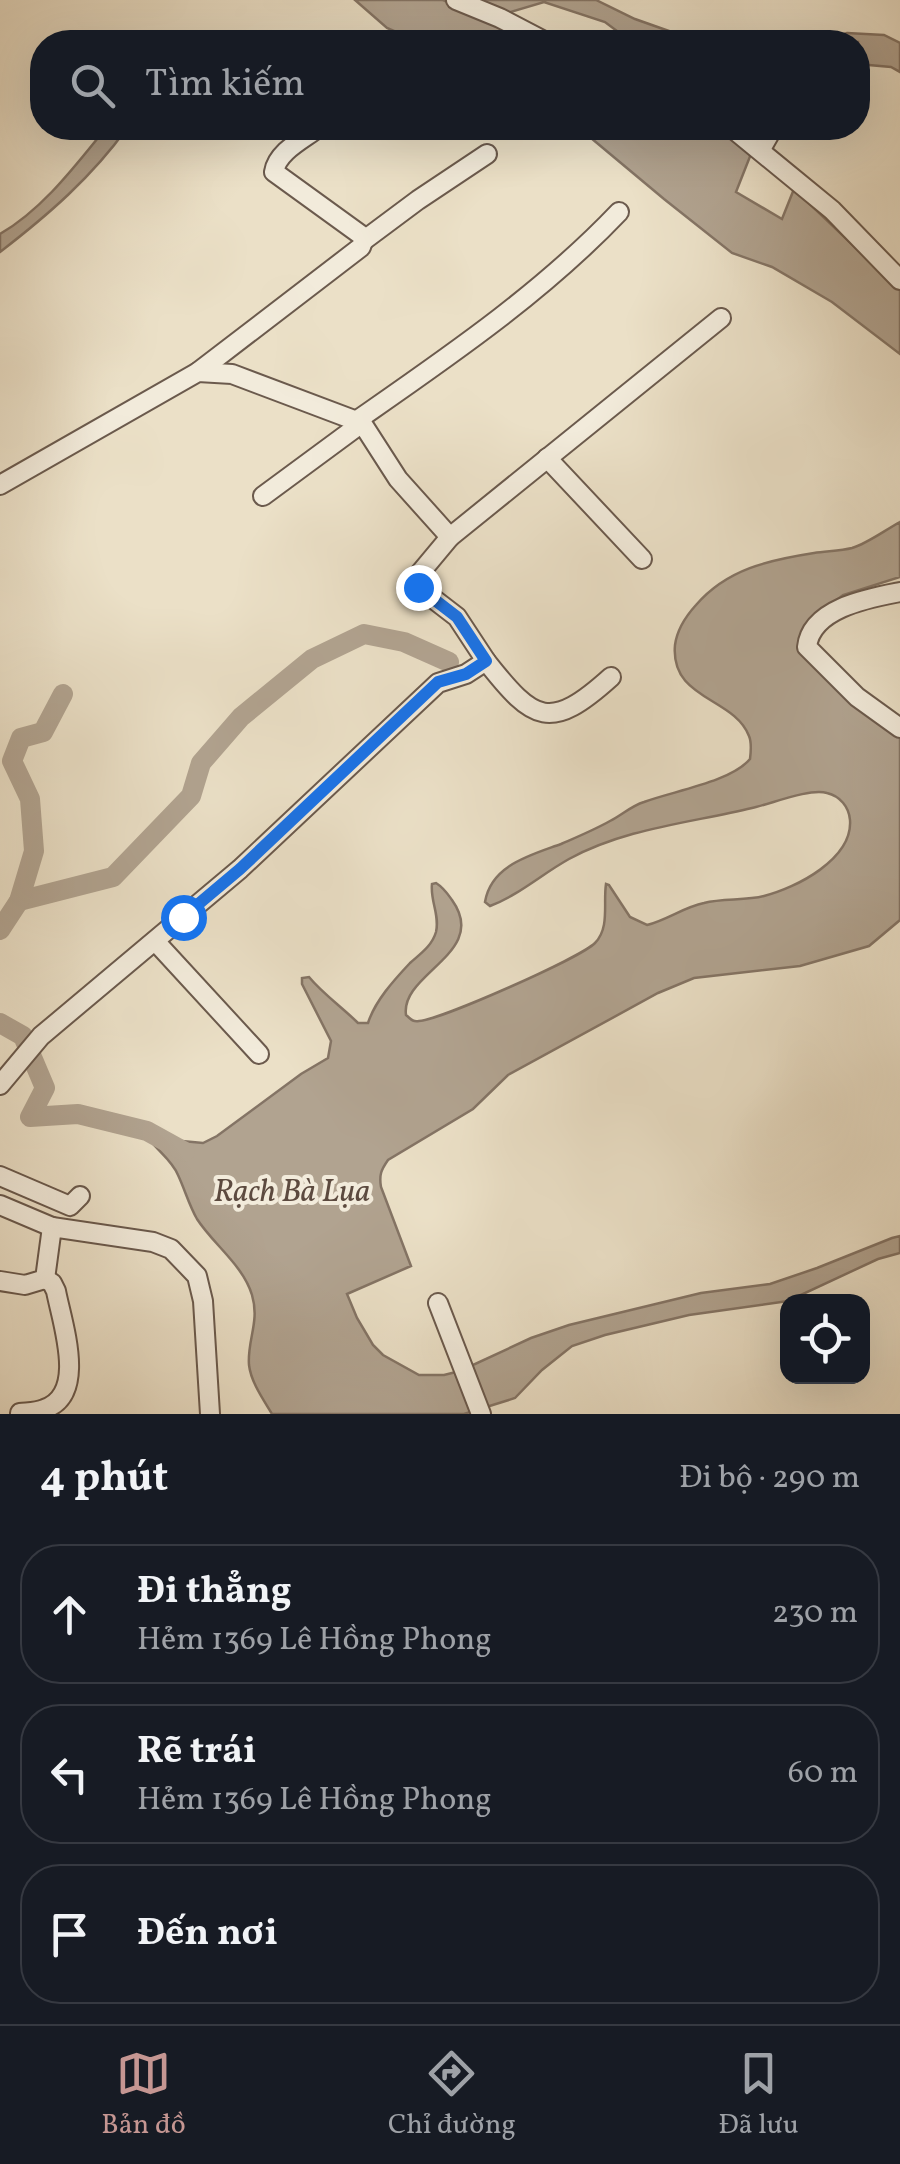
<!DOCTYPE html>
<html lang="vi">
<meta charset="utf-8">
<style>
:root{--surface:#171b24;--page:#20242c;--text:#f1f3f6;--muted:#9ea1a6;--line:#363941;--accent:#c59692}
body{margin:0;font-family:Vollkorn,serif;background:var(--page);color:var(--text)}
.controls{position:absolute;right:30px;bottom:30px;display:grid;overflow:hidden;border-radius:20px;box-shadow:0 10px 40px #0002}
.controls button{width:90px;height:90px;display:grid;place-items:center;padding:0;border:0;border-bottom:2px solid var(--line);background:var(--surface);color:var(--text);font:50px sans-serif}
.stop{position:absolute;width:30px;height:30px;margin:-22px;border:8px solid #1a73e8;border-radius:50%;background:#fff}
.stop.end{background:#1a73e8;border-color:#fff;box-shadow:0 2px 10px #0008}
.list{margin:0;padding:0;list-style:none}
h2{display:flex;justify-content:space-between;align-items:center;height:130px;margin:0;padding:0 40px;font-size:42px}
h2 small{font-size:32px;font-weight:400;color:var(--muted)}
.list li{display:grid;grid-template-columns:65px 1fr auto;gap:30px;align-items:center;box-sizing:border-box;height:140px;margin:0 20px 20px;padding:0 20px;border:2px solid var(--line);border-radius:40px}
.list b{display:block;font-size:38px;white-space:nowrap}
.list p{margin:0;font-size:32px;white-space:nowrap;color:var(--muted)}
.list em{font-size:32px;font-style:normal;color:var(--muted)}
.icon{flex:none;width:55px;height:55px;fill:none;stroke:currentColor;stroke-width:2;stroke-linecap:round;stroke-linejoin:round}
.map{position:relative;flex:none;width:900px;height:1414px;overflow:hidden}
.search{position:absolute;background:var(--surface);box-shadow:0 10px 40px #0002;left:30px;right:30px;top:30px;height:110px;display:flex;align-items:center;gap:25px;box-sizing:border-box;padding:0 35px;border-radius:40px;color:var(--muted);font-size:38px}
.sheet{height:610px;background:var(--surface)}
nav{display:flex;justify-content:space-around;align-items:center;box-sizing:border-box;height:140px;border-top:2px solid var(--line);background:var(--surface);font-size:28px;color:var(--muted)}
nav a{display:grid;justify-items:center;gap:5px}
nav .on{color:var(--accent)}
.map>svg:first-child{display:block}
.water{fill:#b1a390;stroke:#847465;stroke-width:2.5}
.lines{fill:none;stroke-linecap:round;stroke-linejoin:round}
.river{stroke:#b1a390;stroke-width:20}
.minor-casing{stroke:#6b5a4d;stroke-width:22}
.minor{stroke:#f2ebdb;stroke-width:18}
.route{stroke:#1a73e8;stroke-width:12}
.labels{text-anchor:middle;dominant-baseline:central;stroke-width:8;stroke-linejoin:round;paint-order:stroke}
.water-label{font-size:32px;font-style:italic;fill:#5c4a3f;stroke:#f2ebdb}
</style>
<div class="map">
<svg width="900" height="1414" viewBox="0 0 900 1414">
<rect width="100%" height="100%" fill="#ebe0c7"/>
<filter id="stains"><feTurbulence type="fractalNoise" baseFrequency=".002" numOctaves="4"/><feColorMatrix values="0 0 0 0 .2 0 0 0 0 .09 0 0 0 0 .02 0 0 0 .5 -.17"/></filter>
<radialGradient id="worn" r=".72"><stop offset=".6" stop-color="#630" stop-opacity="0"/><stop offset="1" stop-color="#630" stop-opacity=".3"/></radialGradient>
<g class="water">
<path d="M355,0H443L468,11L472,10L481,0H596L635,19L700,42H652L625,37L605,22L544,2L504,14L494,23L497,27L528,42H419L387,28Z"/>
<path d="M847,33L884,35L900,43V72L891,67L858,64V42H821Z"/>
<path d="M106,128H127C92,177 48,215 0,252V234C43,209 75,166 106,128Z"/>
<path d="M579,128H717L751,154L736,192L782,219L794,189L900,290V354L832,302L772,267L732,253L664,199Z"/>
<path d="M900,522V577L843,595L829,606L805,637L900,736V920L869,946L800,966L694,978L658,993L508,1075L473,1109L388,1160C381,1170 379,1175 381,1187L411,1266L347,1294L357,1318L373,1345L383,1355L419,1375H444L460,1371L531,1338L569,1325L701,1293L770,1284L817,1268L892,1238L900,1236V1253L878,1259L788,1301L689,1315L605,1335L572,1346L542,1370L515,1398L464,1414H272C263,1399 251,1382 249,1365C247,1340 260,1322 252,1295C243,1265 213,1244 197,1219C189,1205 185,1190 178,1175C173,1163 163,1155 154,1145L155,1141L161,1139L203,1143L217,1136L301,1074L328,1058L331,1041L302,984V978L309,977C323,994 342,1007 358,1023H368C375,1001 394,980 410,963C420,954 432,946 436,932C440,915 430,901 432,884L436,883C444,888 447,893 452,900C490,953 400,973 406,1015C411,1019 412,1022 419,1021C440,1020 580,958 595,943C610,928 603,903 606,884L609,885L630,917L647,925C667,920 684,907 704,903C723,898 745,901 764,896C796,888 853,859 850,820C849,807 840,796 827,793C809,788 771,804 752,808C690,823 626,828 569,859C542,874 519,895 490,906L485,902C491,865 531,855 561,844C577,837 594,830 610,821C622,815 631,806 644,802C673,791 731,782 750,759C751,751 752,743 749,736C734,697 670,700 675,645C677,630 686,616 696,605C727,569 769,560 814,553C826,551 840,551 852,548C868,543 885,530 900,522Z"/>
</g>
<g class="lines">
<g class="river">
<path d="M19,901L113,877L191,796L201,763L241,717L312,659L364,634L404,642L449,662"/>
<path d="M0,930L19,901L34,851L30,799L12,761L21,738L43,732L63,694"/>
<path d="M0,1023L23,1036L45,1088L30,1117L78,1114L147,1131L185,1152"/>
</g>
<g class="minor-casing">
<g id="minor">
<path d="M456,0L500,18L546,42"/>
<path d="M732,128L832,210L900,280"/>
<path d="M761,149L773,128"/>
<path d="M363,241L418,200L487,154"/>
<path d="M198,372L361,247L363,241L361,235L274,172C277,152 302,140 318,128"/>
<path d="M356,421C448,357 542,293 619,212"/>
<path d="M547,458L642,559"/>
<path d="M0,485L198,372L232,374L362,423L398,479L450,537L420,573L418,587L457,617L486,661L466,674L438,683L240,869L41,1036L0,1085"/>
<path d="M263,496L362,423"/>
<path d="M450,537L721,318"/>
<path d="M900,592C869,598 811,608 807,647L857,697L900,728"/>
<path d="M486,661C534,722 550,732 611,677"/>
<path d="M155,941L259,1054"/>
<path d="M0,1176L70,1206L80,1196"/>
<path d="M0,1205L52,1227"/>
<path d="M0,1281L25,1285L45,1279L52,1227L153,1242L171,1249L197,1276L203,1301L210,1414"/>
<path d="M438,1303L481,1414"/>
<path d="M20,1413C28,1412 37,1412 44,1409C88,1395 62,1323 56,1291L52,1283L45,1279"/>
</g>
</g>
<use href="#minor" class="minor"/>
</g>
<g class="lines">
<path class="route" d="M183,917L240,869L438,682L466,674L486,661L457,617L418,587"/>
</g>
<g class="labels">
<g class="water-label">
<text x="292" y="1193">Rạch Bà Lụa</text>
</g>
</g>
<rect width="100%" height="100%" filter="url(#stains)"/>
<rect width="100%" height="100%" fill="url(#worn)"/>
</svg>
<div class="controls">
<button><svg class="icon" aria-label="locate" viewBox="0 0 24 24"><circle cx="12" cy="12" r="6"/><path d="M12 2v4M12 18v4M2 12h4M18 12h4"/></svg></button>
</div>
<div class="stop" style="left:183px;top:917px"></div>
<div class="stop end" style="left:418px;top:587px"></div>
<div class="search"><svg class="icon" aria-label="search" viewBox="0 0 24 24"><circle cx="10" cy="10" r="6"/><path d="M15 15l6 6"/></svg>Tìm kiếm</div>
</div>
<section class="sheet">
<h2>4 phút<small>Đi bộ · 290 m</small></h2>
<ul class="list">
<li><svg class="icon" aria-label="ahead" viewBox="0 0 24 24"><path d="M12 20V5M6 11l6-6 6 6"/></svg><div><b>Đi thẳng</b><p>Hẻm 1369 Lê Hồng Phong</p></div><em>230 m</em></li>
<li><svg class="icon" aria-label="left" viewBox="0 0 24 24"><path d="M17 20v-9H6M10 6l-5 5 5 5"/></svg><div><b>Rẽ trái</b><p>Hẻm 1369 Lê Hồng Phong</p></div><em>60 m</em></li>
<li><svg class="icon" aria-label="arrive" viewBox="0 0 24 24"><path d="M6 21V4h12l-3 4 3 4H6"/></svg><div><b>Đến nơi</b></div></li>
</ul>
</section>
<nav>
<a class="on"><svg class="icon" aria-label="map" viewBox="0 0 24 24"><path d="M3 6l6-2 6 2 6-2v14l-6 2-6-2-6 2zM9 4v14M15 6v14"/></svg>Bản đồ</a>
<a><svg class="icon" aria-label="directions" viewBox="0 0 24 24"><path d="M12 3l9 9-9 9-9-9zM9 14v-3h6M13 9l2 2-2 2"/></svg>Chỉ đường</a>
<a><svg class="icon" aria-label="saved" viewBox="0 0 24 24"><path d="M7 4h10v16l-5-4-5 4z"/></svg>Đã lưu</a>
</nav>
